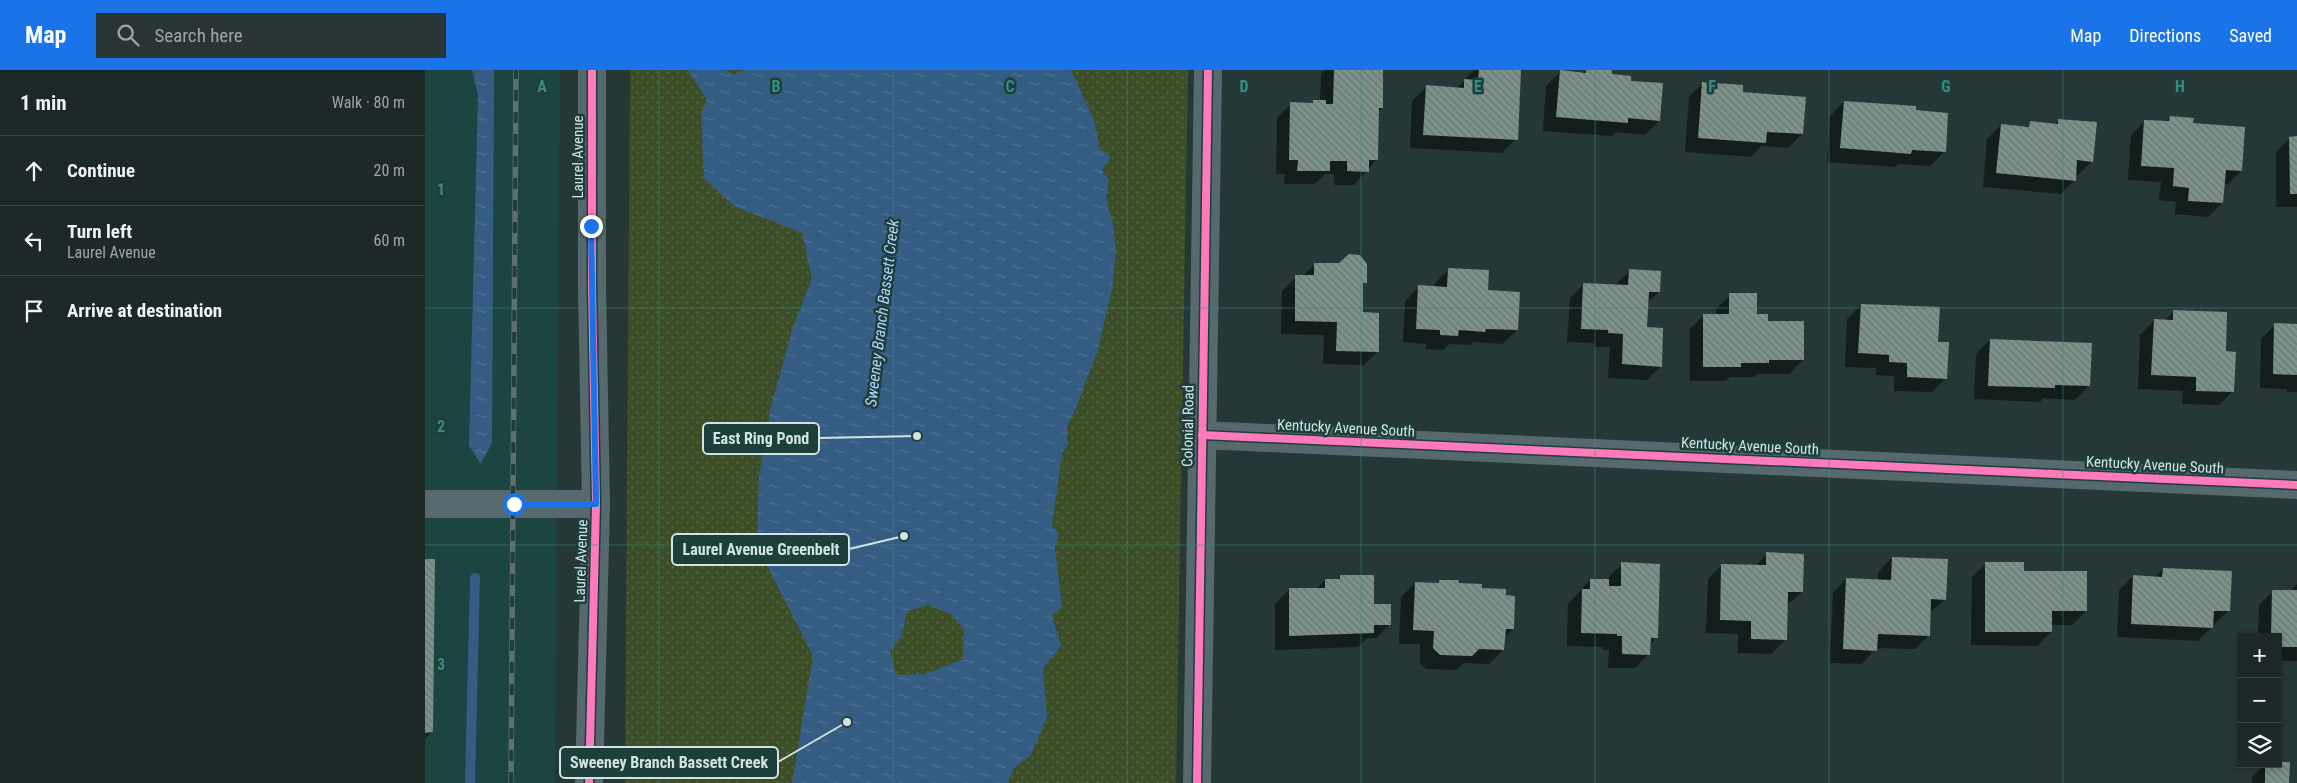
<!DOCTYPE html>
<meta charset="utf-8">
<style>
:root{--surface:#1c2928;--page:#293534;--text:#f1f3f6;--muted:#a0a6a8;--line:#3a4545;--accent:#1a73e8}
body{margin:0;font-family:"Roboto Condensed",sans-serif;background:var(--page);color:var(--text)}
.controls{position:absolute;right:15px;bottom:15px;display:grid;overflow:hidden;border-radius:0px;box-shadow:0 2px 8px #0003}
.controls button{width:45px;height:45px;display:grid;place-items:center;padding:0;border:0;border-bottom:1px solid var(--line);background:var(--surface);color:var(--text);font:25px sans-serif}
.stop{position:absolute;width:15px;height:15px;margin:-11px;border:4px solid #1a73e8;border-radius:50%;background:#fff}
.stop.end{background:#1a73e8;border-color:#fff;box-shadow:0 1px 5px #0008}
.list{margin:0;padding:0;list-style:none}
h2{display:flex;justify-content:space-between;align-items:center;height:65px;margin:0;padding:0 20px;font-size:21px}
h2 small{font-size:16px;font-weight:400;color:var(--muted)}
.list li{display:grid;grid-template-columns:32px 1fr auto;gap:15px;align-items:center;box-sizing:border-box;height:70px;padding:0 20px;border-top:1px solid var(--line)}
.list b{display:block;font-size:19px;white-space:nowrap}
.list p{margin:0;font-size:16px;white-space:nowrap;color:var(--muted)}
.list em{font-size:16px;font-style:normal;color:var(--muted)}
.icon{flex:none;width:28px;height:28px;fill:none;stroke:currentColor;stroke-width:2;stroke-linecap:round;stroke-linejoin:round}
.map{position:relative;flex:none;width:1872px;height:713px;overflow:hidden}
header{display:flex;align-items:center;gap:30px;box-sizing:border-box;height:70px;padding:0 25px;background:var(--accent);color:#fff}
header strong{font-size:24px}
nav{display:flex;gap:28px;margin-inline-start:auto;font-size:18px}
.search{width:350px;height:45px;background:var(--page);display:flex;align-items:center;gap:12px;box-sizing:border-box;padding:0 18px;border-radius:0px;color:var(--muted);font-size:19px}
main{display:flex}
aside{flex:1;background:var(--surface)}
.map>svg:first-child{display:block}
.built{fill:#1c4441}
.park{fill:url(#park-dots)}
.water{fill:url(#water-ripples);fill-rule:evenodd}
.shadow{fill:#0007}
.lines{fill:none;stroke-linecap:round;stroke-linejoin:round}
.stream{stroke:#355c82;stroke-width:10}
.building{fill:url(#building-back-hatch)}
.minor{stroke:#56696e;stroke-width:28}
.rail-casing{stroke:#5f6e71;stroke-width:5.5}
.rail{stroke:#1e3e3c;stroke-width:4;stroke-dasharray:11;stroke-linecap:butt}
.cycleway-casing{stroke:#1e3e3c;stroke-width:11}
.cycleway{stroke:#fd7abc;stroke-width:8}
.route{stroke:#1a73e8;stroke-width:6}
.grid{fill:none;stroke:#368c85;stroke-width:1;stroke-opacity:0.55}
.labels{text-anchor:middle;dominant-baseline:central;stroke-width:5;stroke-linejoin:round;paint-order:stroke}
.street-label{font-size:15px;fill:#d2e4e2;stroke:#1e3e3c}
.water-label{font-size:16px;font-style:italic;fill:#b1d5fd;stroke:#1e3e3c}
.grid-label{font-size:16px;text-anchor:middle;font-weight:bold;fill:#368c85;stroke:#1e3e3c;stroke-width:5;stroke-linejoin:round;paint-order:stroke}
.leader{fill:none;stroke:#d2e4e2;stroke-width:2}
.callout-dot{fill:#d2e4e2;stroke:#1e3e3c;stroke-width:2}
.callout{fill:#1e3e3c;stroke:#d2e4e2;stroke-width:2}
.callout-label{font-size:16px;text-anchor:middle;font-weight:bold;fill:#d2e4e2}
</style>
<header>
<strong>Map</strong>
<div class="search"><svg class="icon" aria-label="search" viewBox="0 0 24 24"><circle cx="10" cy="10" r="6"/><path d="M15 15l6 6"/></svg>Search here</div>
<nav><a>Map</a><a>Directions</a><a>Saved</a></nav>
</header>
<main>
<aside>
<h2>1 min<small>Walk · 80 m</small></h2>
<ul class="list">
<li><svg class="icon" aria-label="ahead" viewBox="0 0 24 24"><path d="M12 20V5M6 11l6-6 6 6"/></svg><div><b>Continue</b></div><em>20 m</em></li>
<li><svg class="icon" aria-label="left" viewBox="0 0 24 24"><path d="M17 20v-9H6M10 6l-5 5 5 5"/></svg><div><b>Turn left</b><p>Laurel Avenue</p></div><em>60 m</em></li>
<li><svg class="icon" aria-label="arrive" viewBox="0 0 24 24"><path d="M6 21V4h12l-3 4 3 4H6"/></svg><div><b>Arrive at destination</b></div></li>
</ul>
</aside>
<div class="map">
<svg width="1872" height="713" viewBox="0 0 1872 713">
<defs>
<pattern id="park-dots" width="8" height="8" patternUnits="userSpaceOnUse" patternTransform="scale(1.25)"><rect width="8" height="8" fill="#3c4e27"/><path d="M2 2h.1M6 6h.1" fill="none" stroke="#576746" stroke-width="1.8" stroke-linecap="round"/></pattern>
<pattern id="water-ripples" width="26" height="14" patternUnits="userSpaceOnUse" patternTransform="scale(1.25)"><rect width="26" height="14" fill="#355c82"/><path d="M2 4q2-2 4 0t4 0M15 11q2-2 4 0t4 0" fill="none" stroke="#517393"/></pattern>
<pattern id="building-back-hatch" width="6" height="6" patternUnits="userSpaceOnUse" patternTransform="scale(1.25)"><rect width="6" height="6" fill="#7c9189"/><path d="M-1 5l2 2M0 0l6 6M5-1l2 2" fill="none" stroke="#677671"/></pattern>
</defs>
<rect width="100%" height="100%" fill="#253736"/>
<path class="built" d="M0,0H135L130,713H0Z"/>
<path class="park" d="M205,0H763L751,713H200Z"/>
<g class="water">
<path d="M47,0H69L67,373L56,394L44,376L53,25Z"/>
<path d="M263,0H301L309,5L318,0H646L669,50L675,79L686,87L677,100L684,110L681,129L688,154L691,180L687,219L673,279L650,341L642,356V376L637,384L627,456L634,464L630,478L637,537L627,546L636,576L618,598L622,648L605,686L589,698L583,713H367L388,586L332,476L334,406L346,336L368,257L387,208L377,163L309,136L279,108L276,44L282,30ZM503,535L526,544L539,559L538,589L501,604L471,605L465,581L477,565L482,541Z"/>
</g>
<g class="shadow">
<path d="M900,0H957V38L953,42L952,89L929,115H909V104H900L890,114H859L860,104H851L852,48L866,34H885L889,31H895L896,4Z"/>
<path d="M1049,0H1095L1091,69L1077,83L985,78L987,31L1001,17L1032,18Z"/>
<path d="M1161,0H1173L1204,12L1234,51L1220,65L1191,62L1187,66L1118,61L1121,16L1135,2L1157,3Z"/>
<path d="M1278,13L1316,23L1377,64L1363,78L1336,76L1326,87L1260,82L1264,27Z"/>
<path d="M1419,32L1489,41L1519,82L1505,96L1474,94L1471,97L1402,92L1405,46Z"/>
<path d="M1745,47L1767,54L1816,101L1802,115L1798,114L1797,133L1783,147L1750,144L1751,132L1734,130L1736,112L1703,110L1706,65L1720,51L1740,52Z"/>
<path d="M1634,50L1667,91L1653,105H1650V110L1636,124L1558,117L1562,69L1576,55L1601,57L1606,53L1629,55Z"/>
<path d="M1865,68H1872V137H1851V82Z"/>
<path d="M890,194L941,212L937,216L936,244L953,281L939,295L898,294L899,265L856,264L857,221L871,207H877Z"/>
<path d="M1024,199L1092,260L1078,274L1048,272L1045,275L1024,274L1018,280L1001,279V274L978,272L980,231L994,217H1009L1010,213Z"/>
<path d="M1204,201L1234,222L1222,233L1220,258L1236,296L1222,310L1183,308L1185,277H1169V273L1142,272L1145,228L1159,214L1190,215Z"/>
<path d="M1305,225L1342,252L1378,290L1364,304H1332L1329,307H1305L1301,311H1265V259L1279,245H1291V239Z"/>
<path d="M1436,235L1512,273L1521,308L1507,322L1469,321V306L1451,305V298L1420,297L1422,249Z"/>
<path d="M1749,241L1799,282L1808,321L1794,335L1757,334L1758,321L1713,319L1715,265L1729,251H1739Z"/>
<path d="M1850,255H1872V322H1862V319L1835,318L1836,269Z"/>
<path d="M1565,270L1664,316L1650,330L1618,328L1615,332L1549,329L1551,284Z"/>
<path d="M1342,484L1377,522L1361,536L1360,570L1346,584L1313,583V564L1281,563L1283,509L1297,495L1330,496Z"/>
<path d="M1467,488L1520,529L1505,543L1504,565L1490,579L1451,578L1437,594L1405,593L1408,523L1421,509L1453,510V502Z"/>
<path d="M0,490L7,662L0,669Z"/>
<path d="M1561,493L1598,502L1661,541L1647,555H1626V562L1612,576L1546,575L1547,507Z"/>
<path d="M1197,494L1232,567L1225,574L1224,584L1210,598H1183L1184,580H1178V577L1142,576L1143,534L1165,510H1183V508Z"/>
<path d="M1738,499L1803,541L1789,555H1787V557L1773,571L1692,567L1694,520L1708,506L1730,507Z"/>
<path d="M916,506L965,554L951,568H942L933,577L850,580V534L864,520H890L900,510H912Z"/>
<path d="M1015,511L1080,527L1088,559L1079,568L1078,580L1064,594L1039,593L1031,600L1001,599L995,593V574H974L976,527L990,513L1012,514Z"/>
<path d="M1872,514V591H1853V567H1833L1834,535L1848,521L1866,520Z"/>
<path d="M1840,694H1853L1863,713H1827V707Z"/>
</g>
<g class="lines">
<path class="stream" d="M45,713L50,508"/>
</g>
<g class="building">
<path d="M909,0H958V38H954L953,90H944V102L922,101V91H905V101H872L873,90H864L865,32L888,33V30H901V34H908Z"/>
<path d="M1054,0H1096L1093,70L998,65L1001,15L1039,18V9L1053,10Z"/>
<path d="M1135,0L1161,3V0H1187V4L1206,6V11L1238,13L1235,51L1203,48V53L1131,47Z"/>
<path d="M1277,12L1318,15V22L1381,27L1378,64L1342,62L1341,73L1273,68Z"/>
<path d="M1419,31L1491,36V40L1523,43L1521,82L1487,80L1486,84L1415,78Z"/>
<path d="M1745,46L1769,48L1768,53L1820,57L1817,101L1801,100L1798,133L1763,131L1764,118L1748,116L1749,98L1716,96L1719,50L1744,51Z"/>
<path d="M1633,49L1672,52L1668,92L1652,90L1651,111L1571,103L1576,54L1604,57L1605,51L1633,54Z"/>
<path d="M1872,66V124H1865L1864,67Z"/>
<path d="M924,184L935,185L942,194V213H938V242L954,243V282L911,281L912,252L870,251V205H889V193H914Z"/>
<path d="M1023,198L1064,200L1063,220L1095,222L1093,260L1061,259L1060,262L1034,260L1033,266L1015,265V260L991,259L993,215L1022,217Z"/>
<path d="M1204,199L1236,201L1235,222H1224L1222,257L1238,258L1237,297L1197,294L1198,264L1183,263V260L1156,259L1158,213L1203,215Z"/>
<path d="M1304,223H1332V244H1343V251H1379V290H1344V293H1316V297H1278V244H1304Z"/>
<path d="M1436,234L1515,237L1513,272H1524L1522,309L1482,307V293L1464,292V285L1433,283Z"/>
<path d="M1748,240L1802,242L1801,281L1811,282L1809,322L1771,321V307L1726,305L1729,249L1748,250Z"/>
<path d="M1849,253L1872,254V305L1848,304Z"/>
<path d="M1565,269L1667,273L1665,316L1630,315V318L1563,316Z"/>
<path d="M1341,482L1379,484L1378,522H1363L1362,570L1326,569V551L1295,550L1296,494L1341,495Z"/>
<path d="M1467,487L1523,489L1521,530L1506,529L1505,566L1453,564L1452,581L1418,579L1421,508L1466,510Z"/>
<path d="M0,489H10L8,662L0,663Z"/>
<path d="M1196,492L1235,494L1233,568H1226L1225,585L1197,584V566H1192V564L1156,563L1157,519H1165V509H1184V516H1196Z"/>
<path d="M1560,492H1599V501H1662V541H1627V562H1560Z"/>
<path d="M1738,498L1807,501L1805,541H1789L1788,558L1706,554L1708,505L1737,507Z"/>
<path d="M915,505H949V534H966V555H949V563L864,566V518H900V509H915Z"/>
<path d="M1014,510H1033L1034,513L1057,514V518L1081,519V525L1090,526L1089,559H1081L1079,580L1054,579L1047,586L1015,585L1008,578L1009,561L988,560L990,512L1014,513Z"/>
<path d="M1847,520H1872V577H1853V567H1846Z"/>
<path d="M1853,692H1865L1864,713H1840V694H1853Z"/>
</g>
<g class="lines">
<g class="minor">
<path d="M777,365L1872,415"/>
<path d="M0,434H171"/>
<path d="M164,713L171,434L167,217V0"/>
<path d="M772,713L783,0"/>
</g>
<g class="rail-casing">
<path id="rail" d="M86,713L91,0"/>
</g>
<use href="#rail" class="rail"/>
<g class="cycleway-casing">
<g id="cycleway">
<path d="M777,365L1872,415"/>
<path d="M164,713L171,434L167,217V0"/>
<path d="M772,713L783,0"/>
</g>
</g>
<use href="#cycleway" class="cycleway"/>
</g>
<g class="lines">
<path class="route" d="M89,434H171L166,156"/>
</g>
<path class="grid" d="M234,0V713M468,0V713M702,0V713M936,0V713M1170,0V713M1404,0V713M1638,0V713M0,238H1872M0,475H1872"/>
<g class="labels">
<g class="street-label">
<text transform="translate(153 87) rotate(-90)">Laurel Avenue</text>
<text transform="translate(763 356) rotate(-89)">Colonial Road</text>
<text transform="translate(921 358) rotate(3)">Kentucky Avenue South</text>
<text transform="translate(1325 376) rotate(3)">Kentucky Avenue South</text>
<text transform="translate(1730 395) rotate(3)">Kentucky Avenue South</text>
<text transform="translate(156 491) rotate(-88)">Laurel Avenue</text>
</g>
<g class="water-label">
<text transform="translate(457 243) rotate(-83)">Sweeney Branch Bassett Creek</text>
</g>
</g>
<g class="grid-label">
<text x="117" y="22">A</text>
<text x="351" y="22">B</text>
<text x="585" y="22">C</text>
<text x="819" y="22">D</text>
<text x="1053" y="22">E</text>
<text x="1287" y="22">F</text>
<text x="1521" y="22">G</text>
<text x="1755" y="22">H</text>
<text x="16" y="125">1</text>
<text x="16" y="362">2</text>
<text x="16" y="600">3</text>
</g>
<path class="leader" d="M492 366L394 368M479 466L424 479M422 652L353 692"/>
<g class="callout-dot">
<circle cx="492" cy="366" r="5"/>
<circle cx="479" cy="466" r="5"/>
<circle cx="422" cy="652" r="5"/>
</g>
<g class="callout">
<rect x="278" y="353" width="116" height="31" rx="5"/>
<rect x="247" y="464" width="177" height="31" rx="5"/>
<rect x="135" y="677" width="218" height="31" rx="5"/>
</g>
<g class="callout-label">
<text x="336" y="374">East Ring Pond</text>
<text x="336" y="485">Laurel Avenue Greenbelt</text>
<text x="244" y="698">Sweeney Branch Bassett Creek</text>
</g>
</svg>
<div class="controls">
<button>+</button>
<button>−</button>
<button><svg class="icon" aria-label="layers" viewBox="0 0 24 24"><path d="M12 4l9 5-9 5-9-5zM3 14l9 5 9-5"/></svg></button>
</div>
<div class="stop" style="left:89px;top:434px"></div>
<div class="stop end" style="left:166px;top:156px"></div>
</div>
</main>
